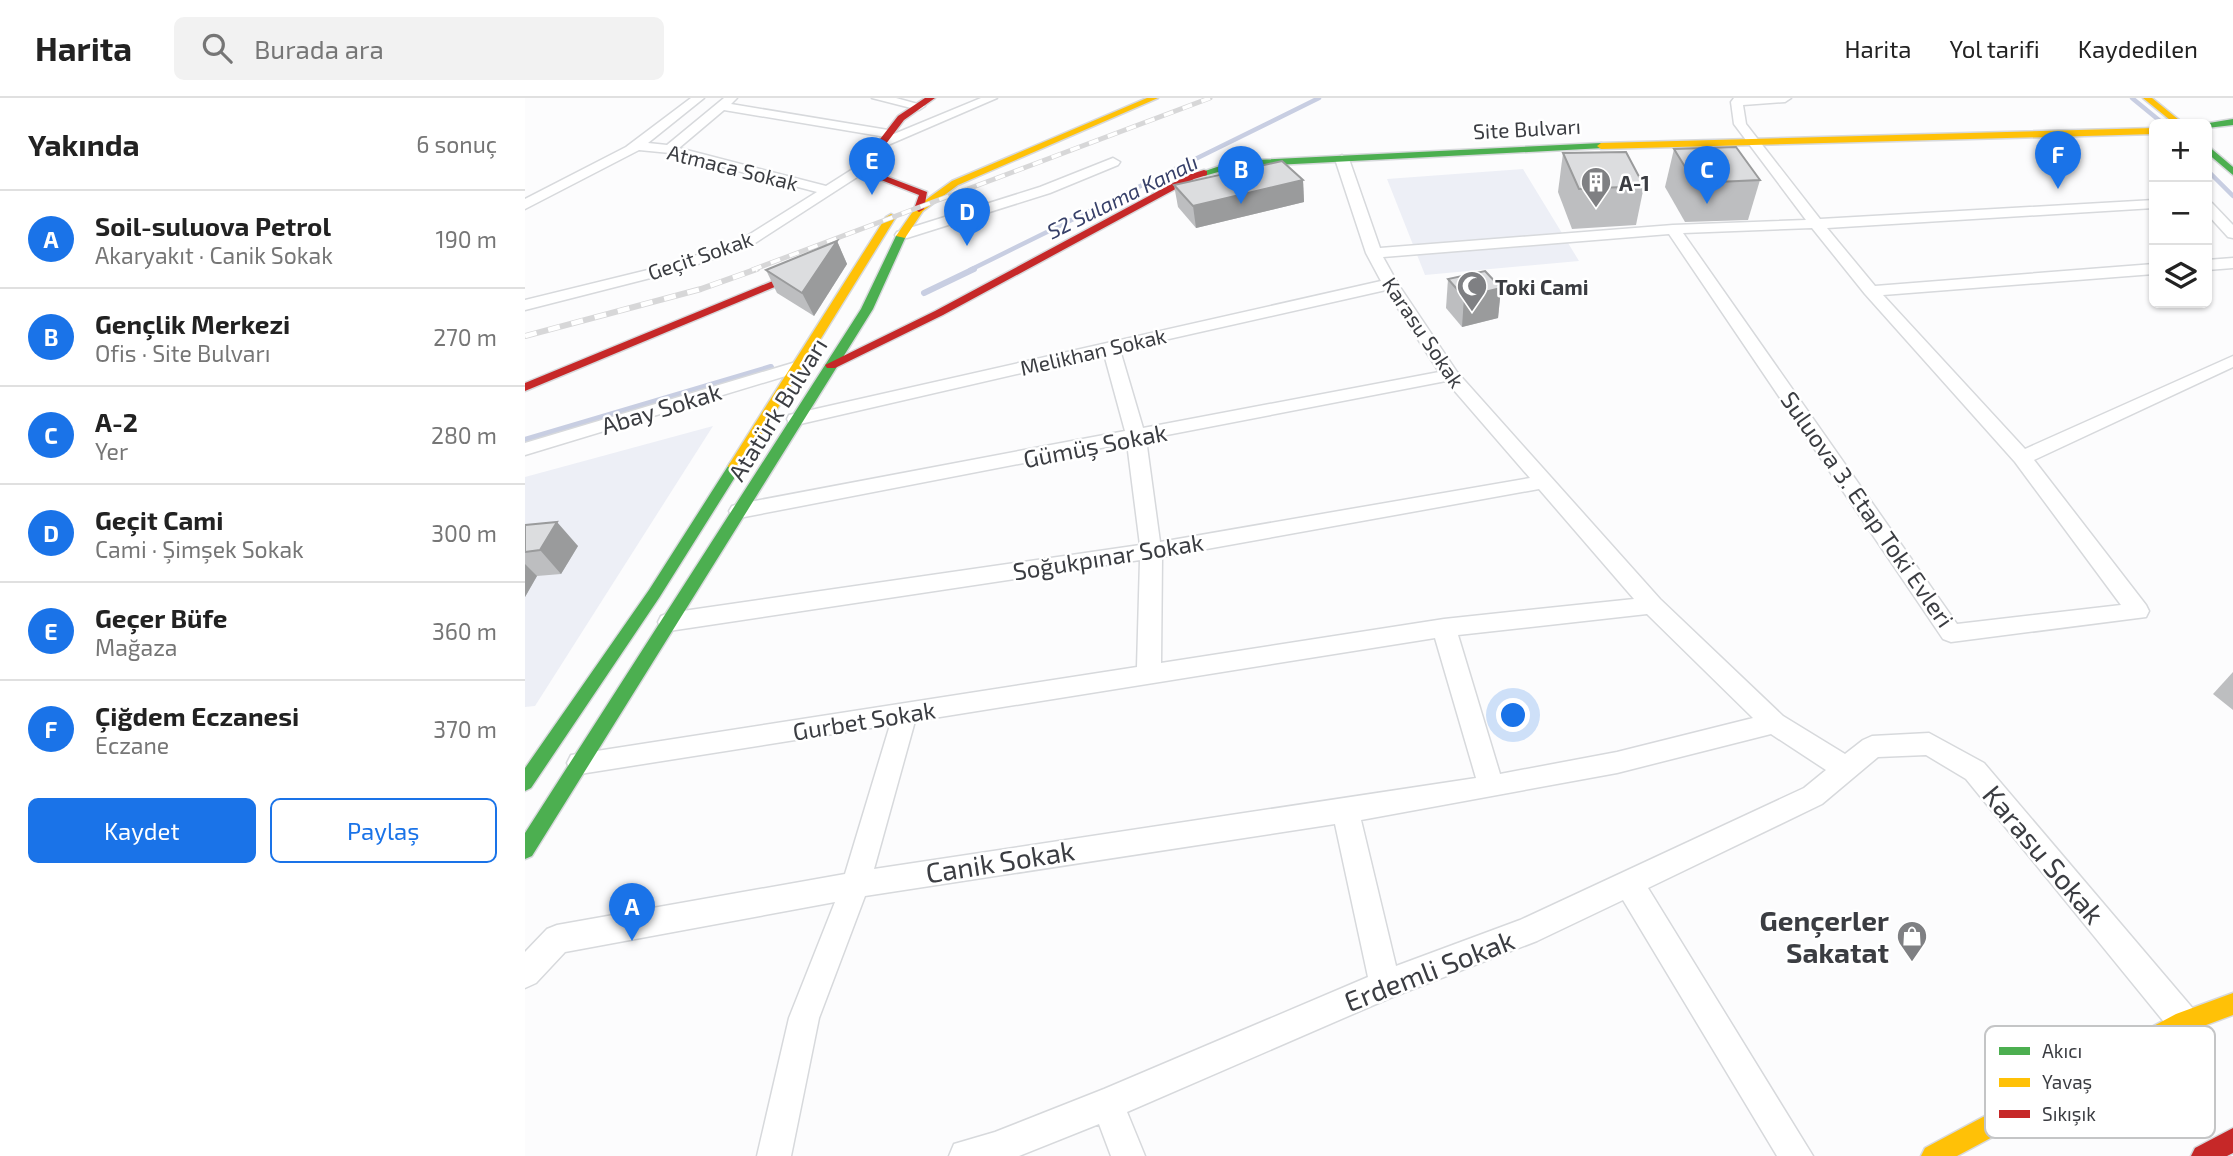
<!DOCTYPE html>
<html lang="tr">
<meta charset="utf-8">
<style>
:root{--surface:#fff;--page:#f2f2f2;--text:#222;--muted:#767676;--line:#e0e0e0;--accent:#1a73e8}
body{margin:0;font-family:"Exo 2",sans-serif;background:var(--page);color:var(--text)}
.controls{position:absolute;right:21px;top:21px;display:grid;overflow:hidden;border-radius:10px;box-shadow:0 2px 5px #0004}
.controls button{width:63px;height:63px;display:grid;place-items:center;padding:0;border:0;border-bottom:2px solid var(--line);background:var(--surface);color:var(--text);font:35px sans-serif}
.you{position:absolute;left:989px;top:618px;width:24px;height:24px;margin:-18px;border:5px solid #fff;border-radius:50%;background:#1a73e8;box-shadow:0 0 0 10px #1a73e833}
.badge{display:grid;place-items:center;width:46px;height:46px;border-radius:50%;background:var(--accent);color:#fff;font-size:23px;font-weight:700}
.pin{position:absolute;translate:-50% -58px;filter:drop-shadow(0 2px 4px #0008)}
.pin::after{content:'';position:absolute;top:37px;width:24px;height:21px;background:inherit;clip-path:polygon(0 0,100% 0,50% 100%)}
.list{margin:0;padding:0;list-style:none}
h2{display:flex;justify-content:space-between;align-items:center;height:91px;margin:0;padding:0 28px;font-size:30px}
h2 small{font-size:23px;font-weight:400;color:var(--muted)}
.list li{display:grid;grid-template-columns:46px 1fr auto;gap:21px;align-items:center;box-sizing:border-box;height:98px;padding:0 28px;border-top:2px solid var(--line)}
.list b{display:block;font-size:26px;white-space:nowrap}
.list p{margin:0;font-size:23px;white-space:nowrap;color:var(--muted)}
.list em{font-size:23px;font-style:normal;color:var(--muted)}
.actions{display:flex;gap:14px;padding:21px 28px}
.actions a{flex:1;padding:16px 0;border:2px solid var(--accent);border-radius:10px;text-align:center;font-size:24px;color:var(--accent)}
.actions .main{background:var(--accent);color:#fff}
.icon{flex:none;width:38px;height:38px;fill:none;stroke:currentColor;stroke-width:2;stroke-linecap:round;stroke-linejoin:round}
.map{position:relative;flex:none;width:1708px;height:1058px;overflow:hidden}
header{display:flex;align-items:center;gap:42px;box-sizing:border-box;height:98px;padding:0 35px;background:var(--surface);border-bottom:2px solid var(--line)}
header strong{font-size:33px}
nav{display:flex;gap:38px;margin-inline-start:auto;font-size:24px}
.search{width:490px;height:63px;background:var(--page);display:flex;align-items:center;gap:18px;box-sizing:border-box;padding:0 24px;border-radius:10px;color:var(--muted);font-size:26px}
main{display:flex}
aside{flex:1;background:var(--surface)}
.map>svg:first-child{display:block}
.built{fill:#edeff6}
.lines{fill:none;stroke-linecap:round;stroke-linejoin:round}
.stream-far1{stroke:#c8cee2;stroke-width:4.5}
.stream{stroke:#c8cee2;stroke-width:6}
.street-casing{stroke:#d7d9dc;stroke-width:3}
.fast-casing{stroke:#d7d9dc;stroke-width:3}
.slow-casing{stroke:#d7d9dc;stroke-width:3}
.jam-casing{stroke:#d7d9dc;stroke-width:3}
.street{fill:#fff;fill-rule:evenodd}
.fast{fill:#4caf50;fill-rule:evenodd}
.slow{fill:#ffc107;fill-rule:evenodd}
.jam{fill:#c62828;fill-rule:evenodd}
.rail-far1-casing{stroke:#d7d7d8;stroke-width:5}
.rail-casing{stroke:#d7d7d8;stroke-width:6}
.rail-far1{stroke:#fff;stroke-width:3.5;stroke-dasharray:10;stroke-linecap:butt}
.rail{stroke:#fff;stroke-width:4.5;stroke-dasharray:12;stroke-linecap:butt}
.wall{fill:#bdbec0}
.shaded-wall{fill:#9a9b9c}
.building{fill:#dcdddf;stroke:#9a9b9c;stroke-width:2}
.labels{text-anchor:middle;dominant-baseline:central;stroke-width:5;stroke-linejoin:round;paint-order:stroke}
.far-street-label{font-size:21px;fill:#3b3d42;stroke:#fff}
.far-poi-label{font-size:21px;font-weight:bold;fill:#3b3d42;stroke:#fff;text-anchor:start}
.far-water-label{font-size:21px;font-style:italic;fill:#374069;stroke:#fff}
.street-label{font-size:24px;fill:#3b3d42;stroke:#fff}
.near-street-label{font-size:28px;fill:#3b3d42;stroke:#fff}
.near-poi-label{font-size:28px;font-weight:bold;fill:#3b3d42;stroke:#fff;text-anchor:end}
.key{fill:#fff;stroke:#c4c5c6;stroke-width:2}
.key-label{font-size:19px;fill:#3b3d42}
</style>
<header>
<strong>Harita</strong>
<div class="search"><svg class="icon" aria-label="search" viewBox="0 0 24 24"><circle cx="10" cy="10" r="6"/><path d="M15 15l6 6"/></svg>Burada ara</div>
<nav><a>Harita</a><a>Yol tarifi</a><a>Kaydedilen</a></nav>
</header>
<main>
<aside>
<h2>Yakında<small>6 sonuç</small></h2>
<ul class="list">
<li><span class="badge">A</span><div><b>Soil-suluova Petrol</b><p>Akaryakıt · Canik Sokak</p></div><em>190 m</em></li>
<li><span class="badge">B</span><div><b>Gençlik Merkezi</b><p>Ofis · Site Bulvarı</p></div><em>270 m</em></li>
<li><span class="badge">C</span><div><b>A-2</b><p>Yer</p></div><em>280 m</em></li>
<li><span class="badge">D</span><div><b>Geçit Cami</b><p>Cami · Şimşek Sokak</p></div><em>300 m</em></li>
<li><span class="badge">E</span><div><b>Geçer Büfe</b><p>Mağaza</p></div><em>360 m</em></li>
<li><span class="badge">F</span><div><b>Çiğdem Eczanesi</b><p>Eczane</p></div><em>370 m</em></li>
</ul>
<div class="actions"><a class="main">Kaydet</a><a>Paylaş</a></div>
</aside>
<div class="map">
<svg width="1708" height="1058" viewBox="0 0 1708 1058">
<rect width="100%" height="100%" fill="#fcfcfd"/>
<g class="built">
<path d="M998,71L1054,163L900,177L862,81Z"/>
<path d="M188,328L10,608L0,609V379Z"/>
</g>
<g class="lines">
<g class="stream-far1">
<path d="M1607,0L1635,23"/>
<path d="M1682,72L1708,98"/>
<path d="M445,172L794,0"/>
</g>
<g class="stream">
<path d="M399,195L449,171"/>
<path d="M0,342L246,269"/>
</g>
<g class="street-casing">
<g id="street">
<path d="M166,0H179L123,45L142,47L199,0H212L206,6L363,32L369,36L456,0H472L356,50L350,46L361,39L199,12L154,50L301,88L331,69H341L343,72L224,149L149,174L0,212V202L139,168L214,143L292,94L145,55L114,52L0,111V101L101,49Z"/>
<path d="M347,0H371L400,8L394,12Z"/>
<path d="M1209,0H1266L1260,4L1218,7L1221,26L1295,121L1629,102V110L1302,130L1350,188L1629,166V176L1358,197L1500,351L1708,258V269L1509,362L1621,507L1624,513L1621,519L1426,544L1418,541L1144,136L858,159L873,186L932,274L1135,501L1258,618L1320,656L1338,642L1347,638L1404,635L1459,665L1670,913L1674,924L1670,935L1659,939L1648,935L1441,681L1401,657L1353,659L1297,706L1123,790L1288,1058H1252L1098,802L1012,843L865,900L602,1014L620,1058H586L574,1026L494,1058H424L429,1046L470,1034L579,991L843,879L810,726L340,798L294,920L266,1058H232L264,920L310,804L40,854L11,885L0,890V854L22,831L32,827L320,776L365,627L55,676L46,673L42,665L46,657L612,569L615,462L144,533L136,530L133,524L136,518L144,515L615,447L602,345L214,420L207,418L204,413L207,408L214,406L600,333L579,256L271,327L264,325L262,321L264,317L856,183L841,155L810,61L817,57L824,61L855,150L1148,127L1281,122L1209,26L1206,4ZM1287,130L1340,196L1490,364L1596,507L1432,526L1158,135ZM861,192L914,274L618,330L595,252ZM921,283L1005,380L635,444L621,341ZM1014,391L1109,501L919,521L636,565L637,459ZM1122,516L1228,620L1092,654L975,676L933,537ZM910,540L951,680L349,771L390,623ZM1246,636L1301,672L1279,690L995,822L871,868L836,722L1092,675Z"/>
<path d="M588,60L595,64L593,67L525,95L382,140H372L370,137L372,134L515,89Z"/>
<path d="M1682,104L1687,105L1708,127V140L1703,139L1682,116Z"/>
<path d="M1708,160V170L1682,172V162Z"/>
<path d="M271,264L277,265L280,269L277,273L0,357V345Z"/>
</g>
</g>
<g class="fast-casing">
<g id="fast">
<path d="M1708,21V27L1682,30V26H1678Z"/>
<path d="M1076,45L1079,46V50L711,69L679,78L674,75L710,63Z"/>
<path d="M1682,47L1708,69V77L1682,55Z"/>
<path d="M376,135L381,138L348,211L7,758L0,761V735L336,211L371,138Z"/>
<path d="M210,364L217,368L134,500L6,690L0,693V670L124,492L205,365Z"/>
</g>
</g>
<g class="slow-casing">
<g id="slow">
<path d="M622,0H633L433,87L398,113L380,140L371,138L391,109L427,83Z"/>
<path d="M1618,0H1627L1659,26H1650Z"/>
<path d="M1629,30V36L1560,38L1076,51L1072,48L1076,45Z"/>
<path d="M366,116L371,119L217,368L215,371H205L203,368L361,119Z"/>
<path d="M1708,895V917L1665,933L1432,1058H1396L1400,1050L1651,916Z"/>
</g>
</g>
<g class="jam-casing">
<g id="jam">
<path d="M400,0H410L379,22L342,71L402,94L399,111L394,114L389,111L394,97L331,72L373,18Z"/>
<path d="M679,72L682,73V77L669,81L418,217L310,270H302L300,267L410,213L663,77Z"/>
<path d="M289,166L293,167V171L0,293V285Z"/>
<path d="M1708,1030V1055L1702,1058H1666L1670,1050Z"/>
</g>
</g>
<use href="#street" class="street"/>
<use href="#fast" class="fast"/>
<use href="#slow" class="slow"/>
<use href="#jam" class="jam"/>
<g class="rail-far1-casing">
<path id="rail-far1" d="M227,172L685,0"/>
</g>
<g class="rail-casing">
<path id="rail" d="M0,238L176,191L232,171"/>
</g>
<use href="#rail-far1" class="rail-far1"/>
<use href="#rail" class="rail"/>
</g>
<g class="wall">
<path d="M1149,51L1235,82L1223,122L1160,124L1140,89Z"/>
<path d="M1038,55L1119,88L1111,127L1047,131L1033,94Z"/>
<path d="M778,82L779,104L671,130L653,109L649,87Z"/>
<path d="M312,143L322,166L289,218L252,195L241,172Z"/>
<path d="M923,181L976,190L973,220L937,229L921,210Z"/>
<path d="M0,427L53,448L36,476L12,478L0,499Z"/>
<path d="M1708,574V612L1688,596Z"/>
</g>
<g class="shaded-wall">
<path d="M778,82L779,104L671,130L668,108Z"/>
<path d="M312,143L322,166L289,218L277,195Z"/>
<path d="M976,190L973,220L937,229L939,199Z"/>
<path d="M32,424L53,448L36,476L15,452Z"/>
<path d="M0,466L12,478L0,499Z"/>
</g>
<g class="building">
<path d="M1211,49L1235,82L1170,85L1149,51Z"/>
<path d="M1101,54L1119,88L1054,91L1038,55Z"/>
<path d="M757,63L778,82L668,108L649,87Z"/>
<path d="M312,143L277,195L241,172Z"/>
<path d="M960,173L976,190L939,199L923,181Z"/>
<path d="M32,424L15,452L0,454V427Z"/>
</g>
<defs>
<g id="building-pin" transform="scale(1.575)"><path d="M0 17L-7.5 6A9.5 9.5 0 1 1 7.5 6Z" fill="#7f8083" stroke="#fff"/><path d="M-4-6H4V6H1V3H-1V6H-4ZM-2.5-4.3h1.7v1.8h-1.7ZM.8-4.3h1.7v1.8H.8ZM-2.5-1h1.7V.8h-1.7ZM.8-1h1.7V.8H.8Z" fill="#fff"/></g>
<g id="mosque-pin" transform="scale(1.575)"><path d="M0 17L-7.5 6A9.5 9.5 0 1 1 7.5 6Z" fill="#7f8083" stroke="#fff"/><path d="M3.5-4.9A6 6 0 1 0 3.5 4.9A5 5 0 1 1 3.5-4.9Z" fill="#fff"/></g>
<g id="shop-pin" transform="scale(1.575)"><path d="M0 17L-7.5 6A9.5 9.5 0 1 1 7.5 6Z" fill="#7f8083" stroke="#fff"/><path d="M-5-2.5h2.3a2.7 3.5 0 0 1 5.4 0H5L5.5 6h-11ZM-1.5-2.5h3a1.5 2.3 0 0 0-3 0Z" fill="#fff"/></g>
</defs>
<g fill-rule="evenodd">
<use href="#building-pin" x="1071" y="84"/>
<use href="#mosque-pin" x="947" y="188"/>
<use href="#shop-pin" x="1387" y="838"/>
</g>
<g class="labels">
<g class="far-street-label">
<text transform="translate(1002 30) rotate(-3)">Site Bulvarı</text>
<text transform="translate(208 69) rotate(14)">Atmaca Sokak</text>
<text transform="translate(175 157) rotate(-19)">Geçit Sokak</text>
<text transform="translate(899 234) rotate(56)">Karasu Sokak</text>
<text transform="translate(568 253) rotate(-13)">Melikhan Sokak</text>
</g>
<g class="far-poi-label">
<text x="1094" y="84">A-1</text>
<text x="970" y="188">Toki Cami</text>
</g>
<g class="far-water-label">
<text transform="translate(597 98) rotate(-26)">S2 Sulama Kanalı</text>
</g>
<g class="street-label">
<text transform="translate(136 310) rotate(-17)">Abay Sokak</text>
<text transform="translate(252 311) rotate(-58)">Atatürk Bulvarı</text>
<text transform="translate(570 347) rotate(-11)">Gümüş Sokak</text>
<text transform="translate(1343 411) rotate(55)">Suluova 3. Etap Toki Evleri</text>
<text transform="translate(583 458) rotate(-9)">Soğukpınar Sokak</text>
<text transform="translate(339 622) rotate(-9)">Gurbet Sokak</text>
</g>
<g class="near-street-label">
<text transform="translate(1519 756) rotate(50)">Karasu Sokak</text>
<text transform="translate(475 763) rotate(-9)">Canik Sokak</text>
<text transform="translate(904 872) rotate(-21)">Erdemli Sokak</text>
</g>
<g class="near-poi-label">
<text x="1364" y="822">Gençerler<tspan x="1364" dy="32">Sakatat</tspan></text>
</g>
</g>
<rect x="1460" y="928" width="230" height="112" rx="10" class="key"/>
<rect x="1474" y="949" width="31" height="8" fill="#4caf50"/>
<rect x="1474" y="980" width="31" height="9" fill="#ffc107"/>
<rect x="1474" y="1012" width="31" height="8" fill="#c62828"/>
<g class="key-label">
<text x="1517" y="960">Akıcı</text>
<text x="1517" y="991">Yavaş</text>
<text x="1517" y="1023">Sıkışık</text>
</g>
</svg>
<div class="controls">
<button>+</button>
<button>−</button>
<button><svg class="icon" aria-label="layers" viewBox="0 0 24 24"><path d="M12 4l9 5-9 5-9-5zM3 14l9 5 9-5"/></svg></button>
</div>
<div class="you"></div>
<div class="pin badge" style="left:107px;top:843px">A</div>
<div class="pin badge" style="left:716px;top:106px">B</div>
<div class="pin badge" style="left:1182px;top:106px">C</div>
<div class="pin badge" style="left:442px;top:148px">D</div>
<div class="pin badge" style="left:347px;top:97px">E</div>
<div class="pin badge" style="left:1533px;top:91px">F</div>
</div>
</main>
